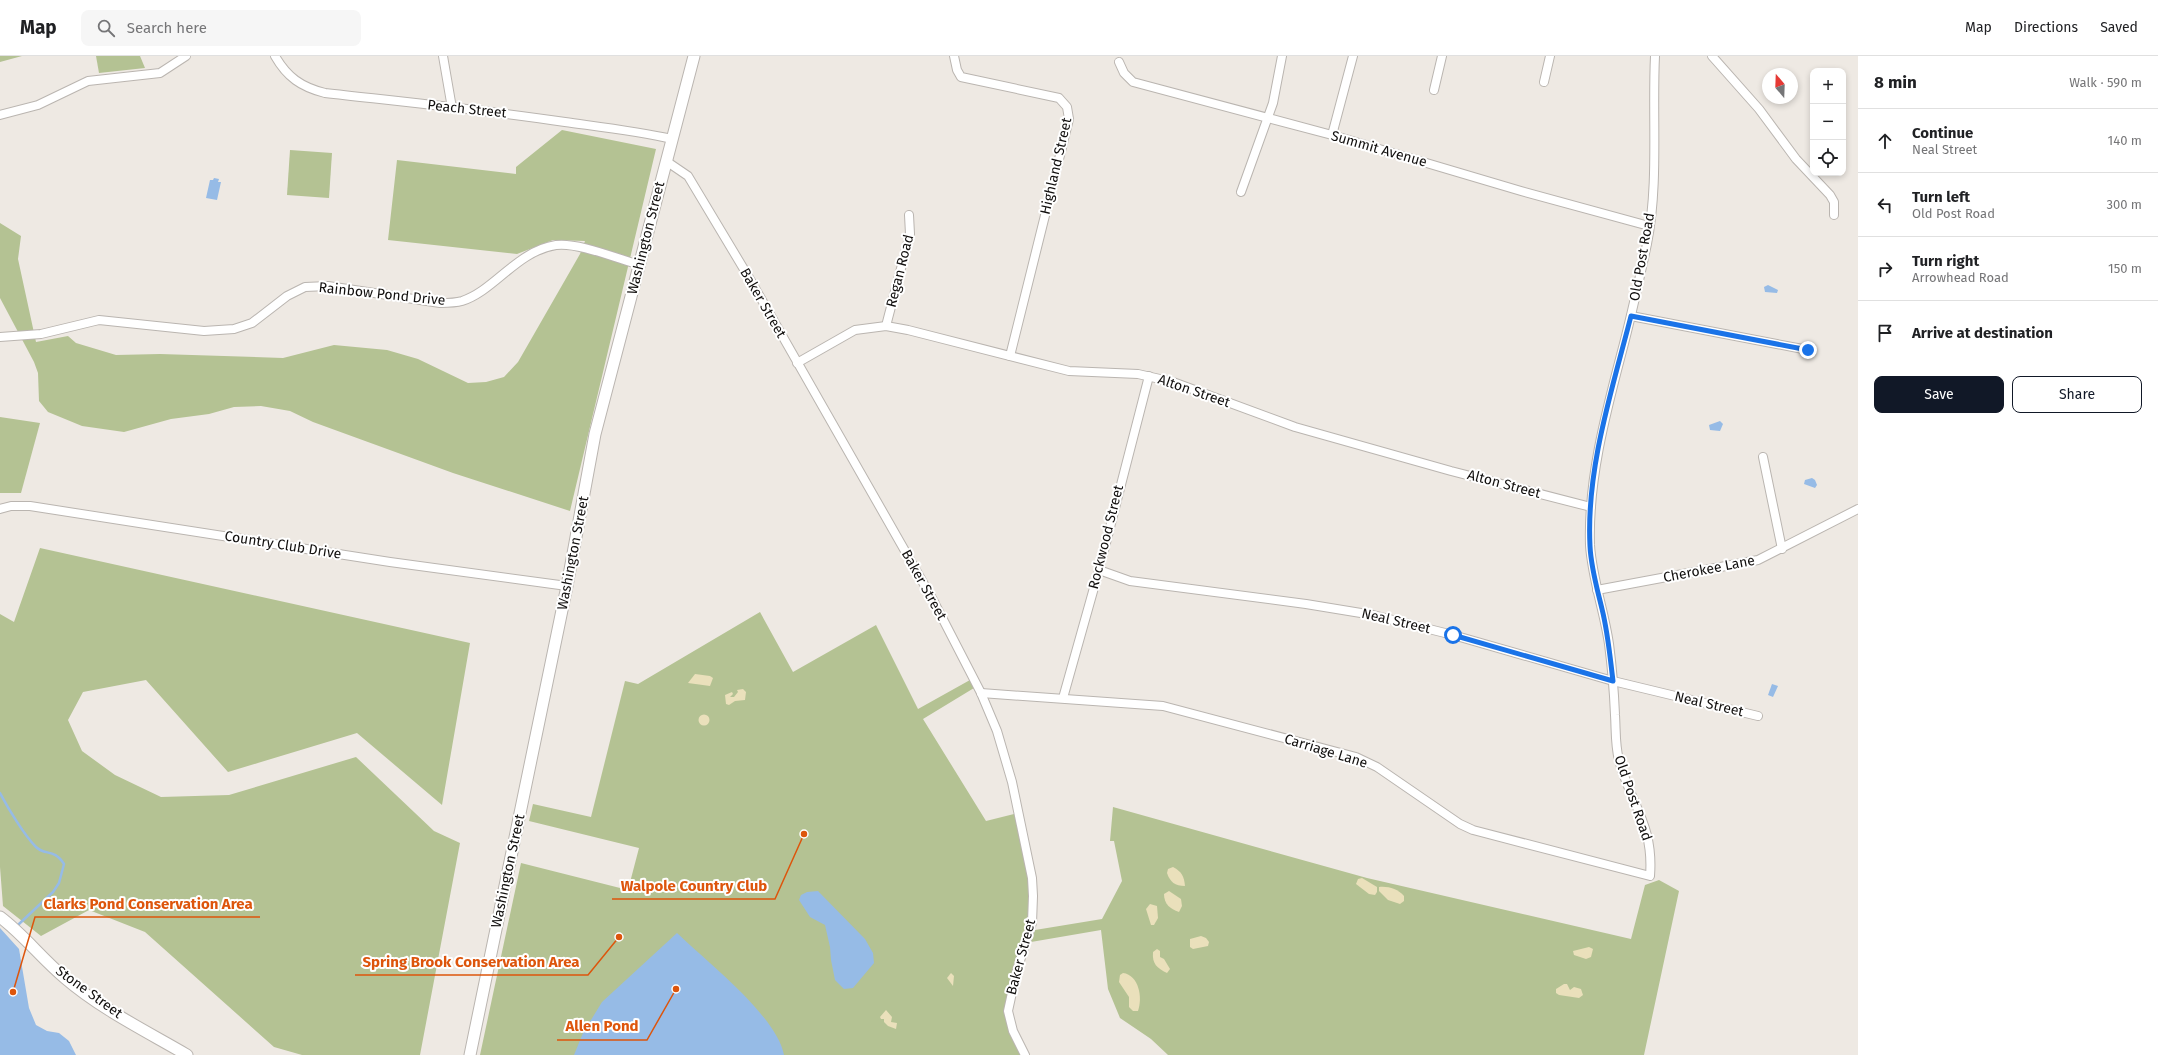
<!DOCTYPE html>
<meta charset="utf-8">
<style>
:root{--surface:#fff;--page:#f6f6f6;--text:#202124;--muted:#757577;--line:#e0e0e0;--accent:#111827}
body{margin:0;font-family:"Fira Sans",sans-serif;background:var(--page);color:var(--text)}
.controls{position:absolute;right:12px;top:12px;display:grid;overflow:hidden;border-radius:8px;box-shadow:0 2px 6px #0003}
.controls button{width:36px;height:36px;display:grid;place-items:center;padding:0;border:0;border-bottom:1px solid var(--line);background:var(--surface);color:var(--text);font:20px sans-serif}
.compass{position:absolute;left:1762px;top:12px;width:36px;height:36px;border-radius:50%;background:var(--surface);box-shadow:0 2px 6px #0003;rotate:341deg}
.stop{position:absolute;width:12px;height:12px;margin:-9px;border:3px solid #1a73e8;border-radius:50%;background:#fff}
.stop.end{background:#1a73e8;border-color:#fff;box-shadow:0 1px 4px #0008}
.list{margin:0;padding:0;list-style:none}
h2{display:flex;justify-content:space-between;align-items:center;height:52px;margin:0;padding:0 16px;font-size:17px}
h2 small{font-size:13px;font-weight:400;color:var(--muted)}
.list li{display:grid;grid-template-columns:26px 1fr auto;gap:12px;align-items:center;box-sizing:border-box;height:64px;padding:0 16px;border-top:1px solid var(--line)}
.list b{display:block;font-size:15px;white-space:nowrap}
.list p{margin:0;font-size:13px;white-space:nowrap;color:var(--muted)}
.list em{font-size:13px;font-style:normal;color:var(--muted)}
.actions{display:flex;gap:8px;padding:12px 16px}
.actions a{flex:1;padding:9px 0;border:1px solid var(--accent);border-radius:8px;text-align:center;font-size:14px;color:var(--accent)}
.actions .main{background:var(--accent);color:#fff}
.icon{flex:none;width:22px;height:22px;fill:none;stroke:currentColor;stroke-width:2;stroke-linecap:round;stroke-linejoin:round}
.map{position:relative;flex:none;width:1858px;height:999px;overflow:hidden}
header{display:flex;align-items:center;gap:24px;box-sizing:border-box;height:56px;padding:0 20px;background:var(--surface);border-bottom:1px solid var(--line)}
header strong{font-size:19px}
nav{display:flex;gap:22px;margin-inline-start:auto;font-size:14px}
.search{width:280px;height:36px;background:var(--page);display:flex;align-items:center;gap:10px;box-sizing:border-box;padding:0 14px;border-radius:8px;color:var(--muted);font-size:15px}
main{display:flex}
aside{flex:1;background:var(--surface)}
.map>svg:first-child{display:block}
.green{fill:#b4c293}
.sand{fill:#eae0bb}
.water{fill:#96bbe6}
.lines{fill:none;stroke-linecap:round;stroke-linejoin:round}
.stream{stroke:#96bbe6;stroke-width:2.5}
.street-casing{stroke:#bab5b0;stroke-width:10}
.secondary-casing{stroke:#bab5b0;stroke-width:13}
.street{stroke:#fff;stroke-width:8}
.secondary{stroke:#fff;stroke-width:11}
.route{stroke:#1a73e8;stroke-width:5}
.labels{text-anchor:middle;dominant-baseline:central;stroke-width:4;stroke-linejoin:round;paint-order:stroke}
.street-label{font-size:14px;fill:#110f0e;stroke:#fff}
.leader{fill:none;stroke:#dd550c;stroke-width:1.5}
.callout-dot{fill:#dd550c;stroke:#fff;stroke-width:1.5}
.callout-label{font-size:15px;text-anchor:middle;font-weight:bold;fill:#dd550c;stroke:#fff;stroke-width:4;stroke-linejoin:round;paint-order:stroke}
</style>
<header>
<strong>Map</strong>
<div class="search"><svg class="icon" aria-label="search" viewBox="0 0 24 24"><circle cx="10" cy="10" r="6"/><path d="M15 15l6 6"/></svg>Search here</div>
<nav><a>Map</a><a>Directions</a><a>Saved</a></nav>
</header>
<main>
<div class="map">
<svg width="1858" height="999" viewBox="0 0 1858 999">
<rect width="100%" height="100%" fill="#eee9e3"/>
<g class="green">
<path d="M0,0H22L0,6Z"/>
<path d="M96,0H140L145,12L99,17Z"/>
<path d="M562,74L656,93L570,455L453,417L313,366L290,355L261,350L234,351L209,358L171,363L124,376L82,370L48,356L39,345L38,317L34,306L0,242V167L21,180L18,203L36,286L68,280L76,287L116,299L160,298L283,302L334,289L387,294L418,303L468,327L486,326L504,321L518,306L580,198L585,185L553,184L517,198L388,184L397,104L516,118V111Z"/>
<path d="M290,94L332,97L329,142L287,139Z"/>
<path d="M0,361L40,367L21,437H0Z"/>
<path d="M40,492L470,587L442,749L357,677L228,716L146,624L83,636L68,664L82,695L115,719L161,741L229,739L356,701L434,775L460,787L420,999H302L274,991L145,876L89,854L41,880L3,850L0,811V558L14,566Z"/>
<path d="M760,556L793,616L876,569L918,653L970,624L974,632L923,663L986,765L1018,757L1033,854L1008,955L1025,999H480L521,807L628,834L639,792L529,765L533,748L591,761L625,625L638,628Z"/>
<path d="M1113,751L1367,822L1631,883L1645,829L1659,824L1679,835L1644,999H1168L1151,983L1120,962L1108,933L1101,874L1031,886L1035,874L1102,863L1122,825L1114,785H1110Z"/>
</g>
<g class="sand">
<path d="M695,618L710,620L713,622L710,630L688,627Z"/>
<path d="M743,633L746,636L745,644L735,645L729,649L726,648L725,639L732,636L733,638L730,641H734L738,636L737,634Z"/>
<circle cx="704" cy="664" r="5.5"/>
<path d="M1173,811C1182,816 1184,820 1185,830C1175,830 1170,826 1167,817L1168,813Z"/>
<path d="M1362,822L1377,831V836L1375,839L1369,838L1356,828L1358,823Z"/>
<path d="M1379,831C1388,830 1398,833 1404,840V845L1400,848L1388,844L1379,835Z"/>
<path d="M1169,835L1181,843L1182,850L1179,856C1170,853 1164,848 1164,838Z"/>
<path d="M1150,848L1157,850L1158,862L1154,869H1151L1146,853Z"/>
<path d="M1201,880L1206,882L1209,886L1208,890L1193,893L1190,891V883Z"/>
<path d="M1589,891L1593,893L1591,901L1586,903L1574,899L1573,895Z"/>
<path d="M1157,893L1160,895V901L1164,903L1170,913L1167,917C1157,912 1152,908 1153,896Z"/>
<path d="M951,917L954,920L953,930L947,922Z"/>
<path d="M1123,917C1139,919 1143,942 1138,955H1133L1129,951V941L1119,926L1120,919Z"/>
<path d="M1564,928H1567L1570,934L1574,931L1581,933L1583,939L1579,942L1559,939L1556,937V933Z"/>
<path d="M886,954L892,961L891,966L897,967L896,973L888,970L884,966V963H881L880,961Z"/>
</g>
<g class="water">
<path d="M214,122L219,123L218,126H221L217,144L206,142L210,124H213Z"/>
<path d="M1768,229L1778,234L1777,237L1765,236L1764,231Z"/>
<path d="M1720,365L1723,368L1720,375L1710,374L1709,369Z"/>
<path d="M1812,422L1815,424L1817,429L1815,432L1804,428L1805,424Z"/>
<path d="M1772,628L1778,630L1773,641L1768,639Z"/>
<path d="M818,835L865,883L873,897L874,907L853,932L844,933L835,924L831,904L830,891L825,869L810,861L799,844L801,839L807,836Z"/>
<path d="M0,872L19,893L29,952L36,969L47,975L59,977L69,985L76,999H0Z"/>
<path d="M677,877C706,905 777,960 784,999H574L583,977L602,946Z"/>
</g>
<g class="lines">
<path class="stream" d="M0,737C8,752 24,779 36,791C45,800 54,792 64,808L59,827L53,836L19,868"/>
<g class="street-casing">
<g id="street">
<path d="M275,0C287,21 301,31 325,37C405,46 485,54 565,66C601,71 637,75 672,83"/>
<path d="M443,0L452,52"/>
<path d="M954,0L957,14L961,21L1059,42L1067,51L1069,63L1010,300"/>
<path d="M1712,0L1759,53L1796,103L1830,139L1834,146V159"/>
<path d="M1119,6L1124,17L1133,26L1332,79L1521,135L1649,170"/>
<path d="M1544,26L1550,0"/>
<path d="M1434,34L1442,0"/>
<path d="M0,59L38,49L88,25L160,17L186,0"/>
<path d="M1332,79L1353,0"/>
<path d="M666,105L688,120L751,225L933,544L981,637L997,675L1012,726L1032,822L1033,840L1032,867L1017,914L1008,955L1013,975L1025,999"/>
<path d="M1241,136L1273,47L1282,0"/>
<path d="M1631,260L1808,294"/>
<path d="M886,270L910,178L909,159"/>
<path d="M0,281L41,278L99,264L204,275L234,273L252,267L287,240L305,231L328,230L440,247C447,247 455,247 462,245C494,235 517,195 556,189C578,186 618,203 640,209"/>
<path d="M797,307L855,274L886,270L908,274L1069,315L1138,318L1173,326L1295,371L1451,415L1591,451"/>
<path d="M1763,401L1782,493"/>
<path d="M0,453L11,450H30L390,506L567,530"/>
<path d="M1099,514L1130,525L1306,548L1373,559L1453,579L1613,625L1758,660"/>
<path d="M1597,534L1758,504L1858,453"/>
<path d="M981,637L1163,650L1356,701L1377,711L1460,768L1473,774L1650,820C1654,769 1631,749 1619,704C1615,689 1616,674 1615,659C1614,635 1612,611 1609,588C1604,554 1592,522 1590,489C1588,425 1605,360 1621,299C1631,262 1639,225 1647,188C1659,127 1652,62 1655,0"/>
<path d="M1063,642L1099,514L1149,320"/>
</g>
</g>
<g class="secondary-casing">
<g id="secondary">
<path d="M0,861C24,879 42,903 65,922C101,953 146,975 187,999"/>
<path d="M470,999L567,530L595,378L694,0"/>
</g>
</g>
<use href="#street" class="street"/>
<use href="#secondary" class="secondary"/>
</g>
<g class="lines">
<path class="route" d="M1453,579L1613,625C1610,601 1608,577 1602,553C1597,532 1591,512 1590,490C1586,413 1612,334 1631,260L1808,294"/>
</g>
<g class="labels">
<g class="street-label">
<text transform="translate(467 53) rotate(6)">Peach Street</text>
<text transform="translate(1379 93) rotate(16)">Summit Avenue</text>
<text transform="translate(1056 110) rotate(-77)">Highland Street</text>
<text transform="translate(646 182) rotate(-76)">Washington Street</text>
<text transform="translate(1642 201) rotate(-80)">Old Post Road</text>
<text transform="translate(900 215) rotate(-76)">Regan Road</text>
<text transform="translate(382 238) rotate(6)">Rainbow Pond Drive</text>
<text transform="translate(763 247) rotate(60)">Baker Street</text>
<text transform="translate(1194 335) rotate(19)">Alton Street</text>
<text transform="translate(1504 428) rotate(15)">Alton Street</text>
<text transform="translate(1106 481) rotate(-76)">Rockwood Street</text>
<text transform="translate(283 489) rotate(9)">Country Club Drive</text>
<text transform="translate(573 497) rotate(-79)">Washington Street</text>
<text transform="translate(1709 513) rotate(-11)">Cherokee Lane</text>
<text transform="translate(924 529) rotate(61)">Baker Street</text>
<text transform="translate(1396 565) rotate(13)">Neal Street</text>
<text transform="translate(1709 648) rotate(13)">Neal Street</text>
<text transform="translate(1326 695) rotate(17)">Carriage Lane</text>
<text transform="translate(1633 742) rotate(71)">Old Post Road</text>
<text transform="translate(508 815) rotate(-78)">Washington Street</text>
<text transform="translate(1021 901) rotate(-75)">Baker Street</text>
<text transform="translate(89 936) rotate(36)">Stone Street</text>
</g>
</g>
<path class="leader" d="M804 778L775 843H612M13 936L35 861H260M619 881L588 919H355M676 933L647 984H557"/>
<g class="callout-dot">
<circle cx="804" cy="778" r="4"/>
<circle cx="13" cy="936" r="4"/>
<circle cx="619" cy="881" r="4"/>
<circle cx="676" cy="933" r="4"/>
</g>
<g class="callout-label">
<text x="694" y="835">Walpole Country Club</text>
<text x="148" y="853">Clarks Pond Conservation Area</text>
<text x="471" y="911">Spring Brook Conservation Area</text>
<text x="602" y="975">Allen Pond</text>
</g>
</svg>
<div class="controls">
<button>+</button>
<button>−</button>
<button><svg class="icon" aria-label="locate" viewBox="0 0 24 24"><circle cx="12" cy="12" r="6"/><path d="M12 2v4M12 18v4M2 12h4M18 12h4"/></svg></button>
</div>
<svg class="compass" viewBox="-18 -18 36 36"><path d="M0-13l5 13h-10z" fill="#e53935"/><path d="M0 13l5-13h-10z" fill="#757577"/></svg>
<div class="stop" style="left:1453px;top:579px"></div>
<div class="stop end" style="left:1808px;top:294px"></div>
</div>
<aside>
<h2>8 min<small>Walk · 590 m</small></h2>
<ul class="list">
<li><svg class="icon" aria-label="ahead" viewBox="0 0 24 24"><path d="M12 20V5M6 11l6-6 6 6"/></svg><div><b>Continue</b><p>Neal Street</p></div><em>140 m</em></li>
<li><svg class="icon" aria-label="left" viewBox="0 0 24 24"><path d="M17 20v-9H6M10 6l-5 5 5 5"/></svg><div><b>Turn left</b><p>Old Post Road</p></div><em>300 m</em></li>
<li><svg class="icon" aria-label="right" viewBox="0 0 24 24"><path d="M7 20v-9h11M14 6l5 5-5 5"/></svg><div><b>Turn right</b><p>Arrowhead Road</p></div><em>150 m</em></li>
<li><svg class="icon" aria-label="arrive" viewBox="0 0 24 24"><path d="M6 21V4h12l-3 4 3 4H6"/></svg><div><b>Arrive at destination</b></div></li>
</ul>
<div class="actions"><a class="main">Save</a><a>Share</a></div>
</aside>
</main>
